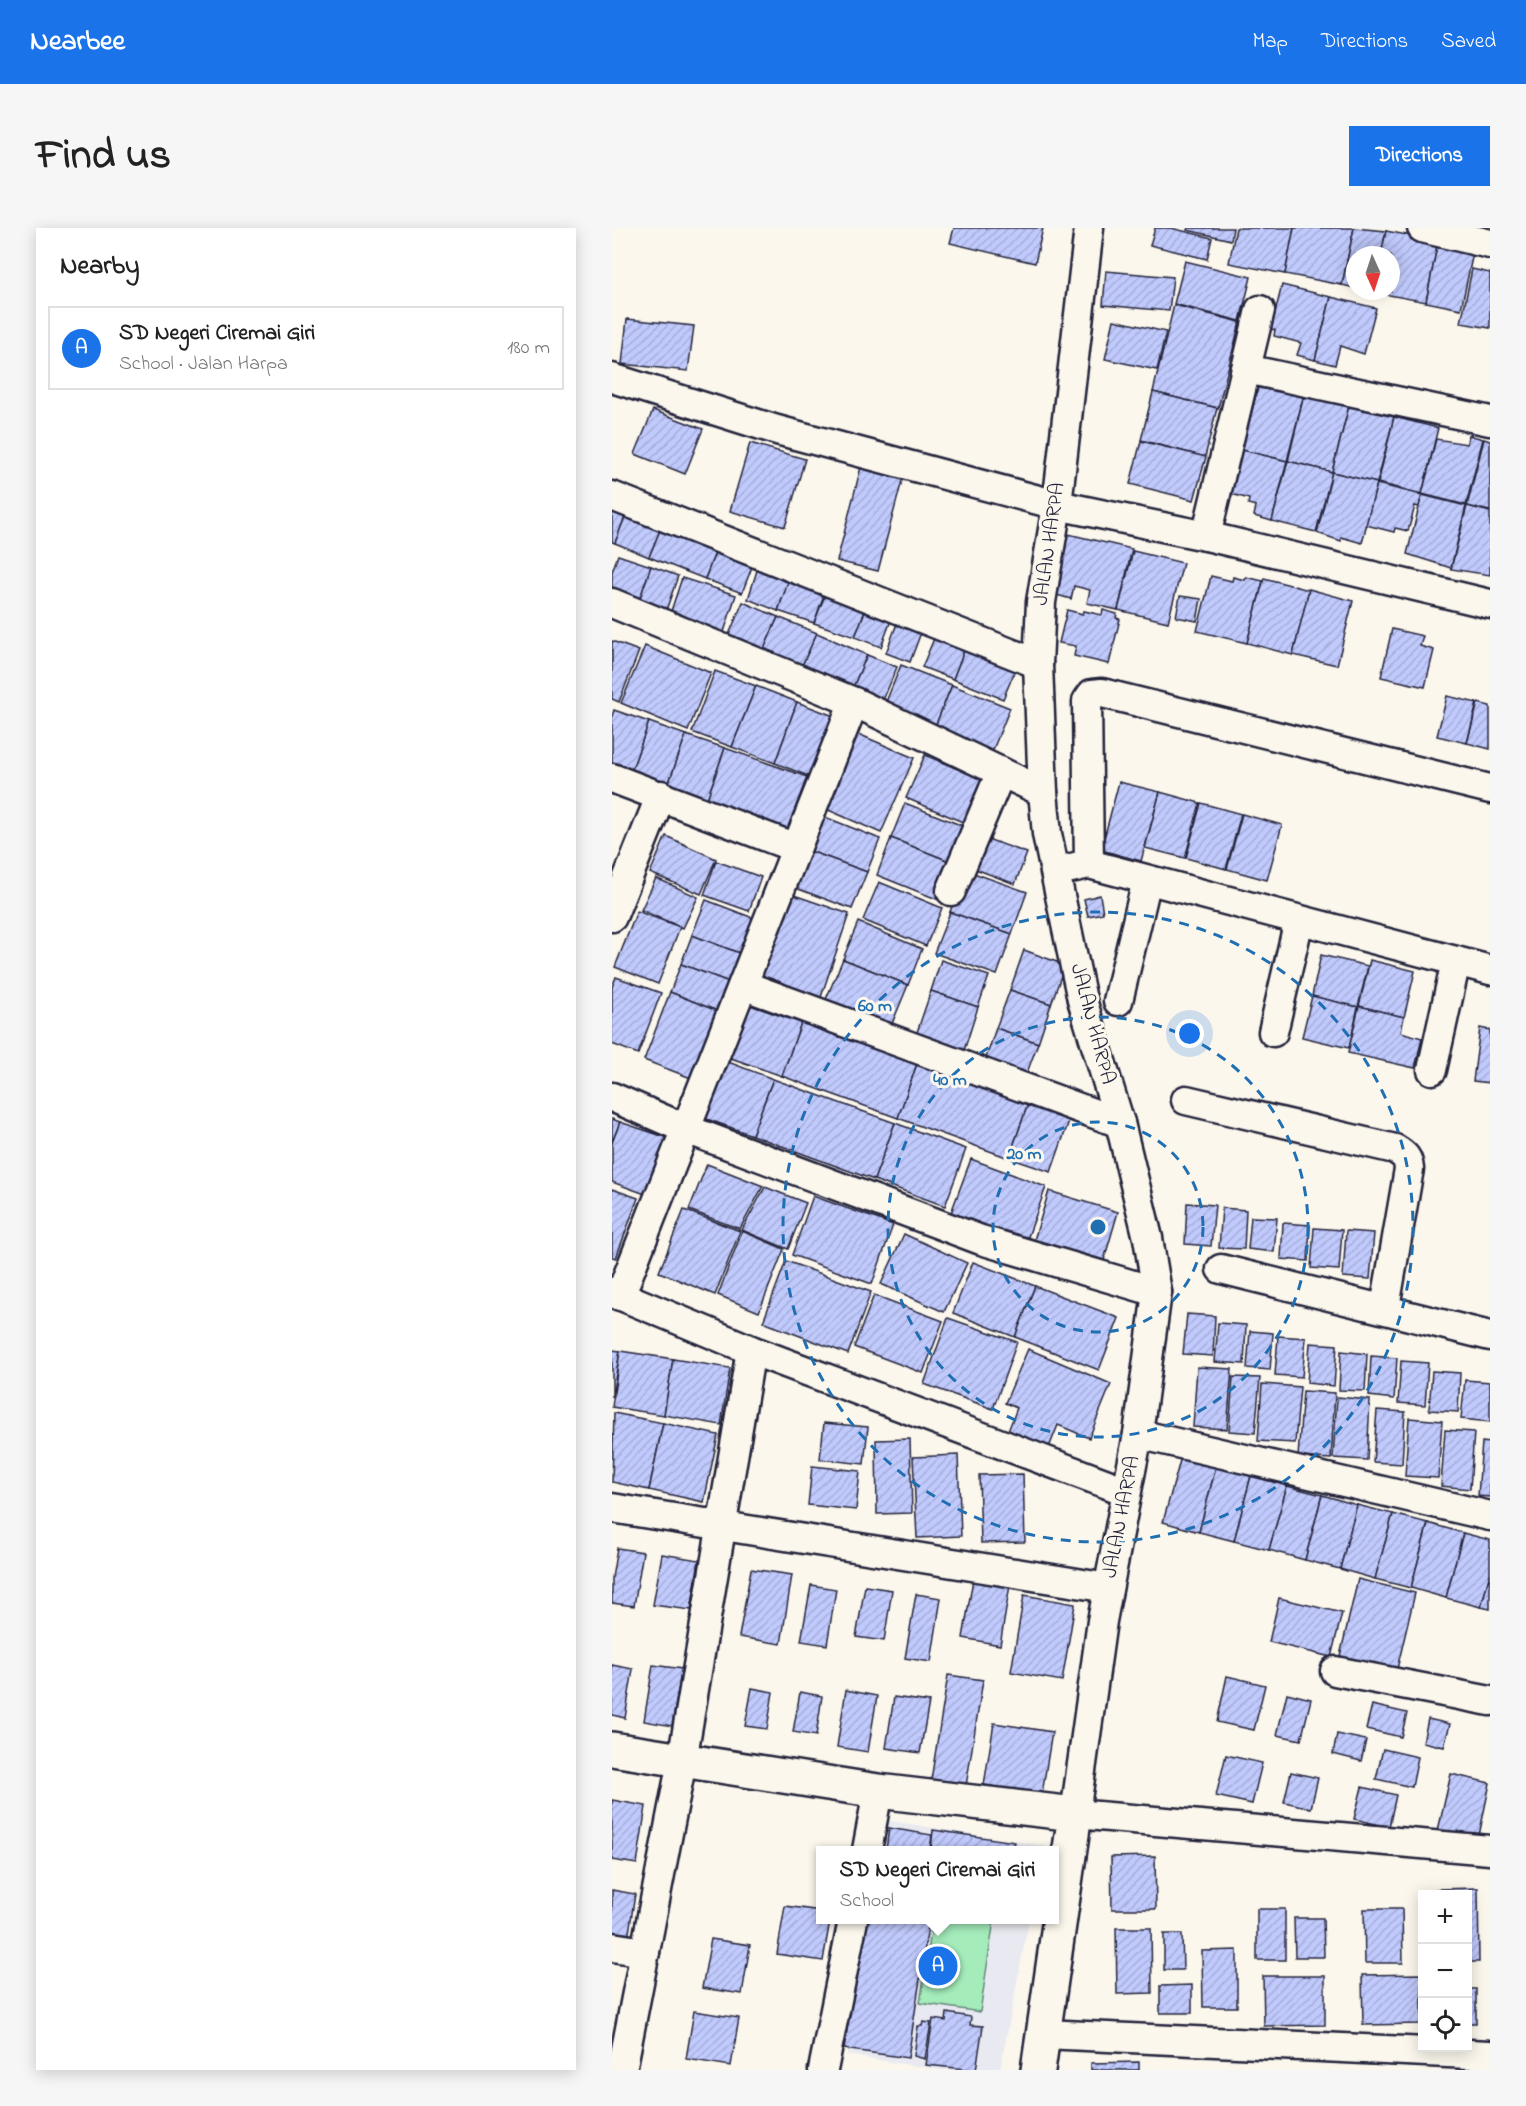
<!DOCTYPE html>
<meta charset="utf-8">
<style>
:root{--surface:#fff;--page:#f6f6f6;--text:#222;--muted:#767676;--line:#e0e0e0;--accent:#1a73e8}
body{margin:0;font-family:"Indie Flower",sans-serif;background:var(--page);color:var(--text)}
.controls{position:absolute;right:18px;bottom:18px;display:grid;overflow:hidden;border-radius:0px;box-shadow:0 3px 15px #0003}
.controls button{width:54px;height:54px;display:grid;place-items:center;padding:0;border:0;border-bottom:2px solid var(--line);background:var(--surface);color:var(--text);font:30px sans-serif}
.compass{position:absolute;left:734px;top:18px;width:54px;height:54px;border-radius:50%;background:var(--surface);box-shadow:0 3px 15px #0003;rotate:177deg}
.you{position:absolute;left:578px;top:806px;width:21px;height:21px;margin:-15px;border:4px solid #fff;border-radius:50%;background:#1a73e8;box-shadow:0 0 0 9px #1a73e833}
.badge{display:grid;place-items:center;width:39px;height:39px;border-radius:50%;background:var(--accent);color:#fff;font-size:20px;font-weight:700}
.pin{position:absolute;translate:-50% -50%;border:3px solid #fff;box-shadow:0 2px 6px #0006}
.popup{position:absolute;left:204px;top:1618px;width:243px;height:78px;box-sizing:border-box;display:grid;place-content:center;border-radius:0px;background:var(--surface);filter:drop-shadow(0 2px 4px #0005);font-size:20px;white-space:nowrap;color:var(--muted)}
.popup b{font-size:22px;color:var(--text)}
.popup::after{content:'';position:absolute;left:50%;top:100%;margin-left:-12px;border:12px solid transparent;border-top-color:var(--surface)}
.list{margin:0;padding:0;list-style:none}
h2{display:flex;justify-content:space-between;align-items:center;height:78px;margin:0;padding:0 24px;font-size:26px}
h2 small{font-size:20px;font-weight:400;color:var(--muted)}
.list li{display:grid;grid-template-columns:39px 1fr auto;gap:18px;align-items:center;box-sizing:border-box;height:84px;margin:0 12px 12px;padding:0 12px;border:2px solid var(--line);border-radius:0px}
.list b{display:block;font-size:22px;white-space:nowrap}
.list p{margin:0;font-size:20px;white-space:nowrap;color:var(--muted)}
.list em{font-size:20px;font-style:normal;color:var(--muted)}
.icon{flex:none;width:33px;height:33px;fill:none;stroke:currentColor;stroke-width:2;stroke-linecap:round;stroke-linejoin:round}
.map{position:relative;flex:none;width:878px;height:1842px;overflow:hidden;border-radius:0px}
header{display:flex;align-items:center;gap:36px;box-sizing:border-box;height:84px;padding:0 30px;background:var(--accent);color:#fff}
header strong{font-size:28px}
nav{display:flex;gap:33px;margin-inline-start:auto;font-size:21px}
.intro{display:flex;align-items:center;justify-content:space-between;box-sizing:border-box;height:144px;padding:0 36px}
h1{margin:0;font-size:42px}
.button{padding:15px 27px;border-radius:0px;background:var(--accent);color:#fff;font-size:21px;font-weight:700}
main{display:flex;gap:36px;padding:0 36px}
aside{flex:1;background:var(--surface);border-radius:0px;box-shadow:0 3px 15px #0003}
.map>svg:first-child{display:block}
.built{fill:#e9eaf1}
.pitch{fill:#a4ecba;stroke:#63877a;stroke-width:1.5}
.building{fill:url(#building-hatch);stroke:#22223b;stroke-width:1.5}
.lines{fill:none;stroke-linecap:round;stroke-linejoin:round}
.street-casing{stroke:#22223b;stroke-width:33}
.secondary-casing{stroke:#22223b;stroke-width:38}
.street{stroke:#fbf7ec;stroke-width:28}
.secondary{stroke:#fbf7ec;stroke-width:33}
.ring{fill:none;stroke:#1f6fb2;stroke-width:3;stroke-dasharray:10 8}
.labels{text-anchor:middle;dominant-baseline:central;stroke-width:6;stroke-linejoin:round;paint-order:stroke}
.street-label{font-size:21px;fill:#22223b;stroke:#fbf7ec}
.centre{fill:#1f6fb2;stroke:#fbf7ec;stroke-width:3}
.ring-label{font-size:18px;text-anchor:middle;font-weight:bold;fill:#1f6fb2;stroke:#fbf7ec;stroke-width:6;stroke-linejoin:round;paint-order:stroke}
</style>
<header>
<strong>Nearbee</strong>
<nav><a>Map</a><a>Directions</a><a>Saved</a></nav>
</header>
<div class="intro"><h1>Find us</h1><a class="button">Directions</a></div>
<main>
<aside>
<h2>Nearby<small></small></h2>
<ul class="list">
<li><span class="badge">A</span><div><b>SD Negeri Ciremai Giri</b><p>School · Jalan Harpa</p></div><em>180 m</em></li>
</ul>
</aside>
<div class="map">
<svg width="878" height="1842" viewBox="0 0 878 1842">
<defs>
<pattern id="building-hatch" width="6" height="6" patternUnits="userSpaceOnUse" patternTransform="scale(1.5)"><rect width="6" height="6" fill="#c0cafc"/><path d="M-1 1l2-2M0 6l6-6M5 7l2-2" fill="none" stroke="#a5add9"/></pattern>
</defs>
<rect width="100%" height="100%" fill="#fbf7ec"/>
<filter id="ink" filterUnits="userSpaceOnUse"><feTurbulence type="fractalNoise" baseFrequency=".0167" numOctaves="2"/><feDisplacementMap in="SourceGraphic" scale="12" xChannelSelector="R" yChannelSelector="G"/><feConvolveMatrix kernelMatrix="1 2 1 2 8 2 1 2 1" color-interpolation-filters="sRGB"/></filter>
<g filter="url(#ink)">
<g class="built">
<path d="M273,1592L432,1618L431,1622H268Z"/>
<path d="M251,1692H417L388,1842H329L235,1827L236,1822L232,1821Z"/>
</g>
<path class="pitch" d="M321,1692H382L368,1784L308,1775Z"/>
<g class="building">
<path d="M342,0H431L423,35L338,15Z"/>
<path d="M543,0H559L600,10L595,31L538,17Z"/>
<path d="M576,0H621L619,12L575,2Z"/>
<path d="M624,0H682L673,46L617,35Z"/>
<path d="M682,0H742L730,57L673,46Z"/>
<path d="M742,0L774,3L769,27H743V60L730,57Z"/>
<path d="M774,3L826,13L814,74L761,64L779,63V27H769Z"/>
<path d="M826,13L862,20L849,81L814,74Z"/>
<path d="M573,33L639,49L628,93L562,76Z"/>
<path d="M860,41L878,45V100L849,95Z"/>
<path d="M494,43L561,49L557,83L491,77Z"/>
<path d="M670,57L719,69L703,132L685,127L689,115L662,108L663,102L659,101Z"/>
<path d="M719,69L764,80L752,126L728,118L723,137L703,132Z"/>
<path d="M562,77L628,94L606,180L541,164Z"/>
<path d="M15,91L82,98L76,143L10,136Z"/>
<path d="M502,92L554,104L545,142L493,131Z"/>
<path d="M647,155L692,166L675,233L630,222Z"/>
<path d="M541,164L605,180L593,229L529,212Z"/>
<path d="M692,167L737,178L720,244L676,233Z"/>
<path d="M737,178L782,189L765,255L720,244Z"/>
<path d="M41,182L91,201L73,246L23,226Z"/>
<path d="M782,189L826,200L810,266L766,255Z"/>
<path d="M857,207L871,211L854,277L810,266L824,211L855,216Z"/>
<path d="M872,211L878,213V283L855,278Z"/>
<path d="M529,213L594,229L582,272L518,256Z"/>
<path d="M138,215L193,231L173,299L118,283Z"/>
<path d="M630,222L675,233L660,293L642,288L644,278L636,276L637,271L619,266Z"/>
<path d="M676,233L720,244L704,304L660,293Z"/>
<path d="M250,235L292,245L266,343L225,333Z"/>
<path d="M720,244L765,255L750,315L729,309V313L705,305Z"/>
<path d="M765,256L810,267L807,279L803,278L796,303L783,300L782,304L754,297Z"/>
<path d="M810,267L854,278L839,340L795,326Z"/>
<path d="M0,275L16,281L3,315L0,314Z"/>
<path d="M855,278L878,284V347L839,341Z"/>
<path d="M16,281L51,295L37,329L3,315Z"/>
<path d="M51,295L106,317L93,351L37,329Z"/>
<path d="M452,305L520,321L506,382L475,375L478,362L462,358L459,371L441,366L444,349L448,350Z"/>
<path d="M106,317L143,331L130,365L93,351Z"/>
<path d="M521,323L571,335L556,394L506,382Z"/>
<path d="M6,327L39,338L25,379L0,370V344Z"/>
<path d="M148,333L179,346L166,383L136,371Z"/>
<path d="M39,338L66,348L52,388L25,379Z"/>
<path d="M179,346L215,358L202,395L166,383Z"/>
<path d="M599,348L620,353L621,349L633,352L634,349L651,353L635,415L585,403Z"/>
<path d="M70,350L124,367L110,410L56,392Z"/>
<path d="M652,350L697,362L681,427L635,415Z"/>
<path d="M697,361L741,373L725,437L681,427Z"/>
<path d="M215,362L255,378L243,409L202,395Z"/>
<path d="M568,368L589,371L585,393L564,389Z"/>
<path d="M131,374L166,389L150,426L115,411Z"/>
<path d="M255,378L281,387L269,419L243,409Z"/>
<path d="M455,382L471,386L472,383L490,387L491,382L505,386L504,390L508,391L497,436L462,428L464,418L447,415Z"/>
<path d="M166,389L205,405L188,442L150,426Z"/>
<path d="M287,390L311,399L298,434L274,425Z"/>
<path d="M780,401L811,408L808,418L822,422L813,459L769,449Z"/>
<path d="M205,405L255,427L239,464L188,442Z"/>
<path d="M324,406L354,418L341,451L310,439Z"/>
<path d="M0,413L27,423L7,474L0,471Z"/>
<path d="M33,418L99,445L76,503L9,475Z"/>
<path d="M354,418L405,438L391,471L341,451Z"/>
<path d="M255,427L285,439L269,477L239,464Z"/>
<path d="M289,437L340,457L320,506L269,486Z"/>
<path d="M103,443L144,458L120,519L80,504Z"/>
<path d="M340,457L398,480L378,529L320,506Z"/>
<path d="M144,458L185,474L163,535L120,519Z"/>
<path d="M835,468L865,475L855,515L825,508Z"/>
<path d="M185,474L227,490L204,551L163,535Z"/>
<path d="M866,475L878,478V521L855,515Z"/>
<path d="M2,482L37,494L18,547L0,541V488Z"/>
<path d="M37,494L74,507L55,560L18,547Z"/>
<path d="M244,505L302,530L269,605L212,580Z"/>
<path d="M74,507L113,520L94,574L55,560Z"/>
<path d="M113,520L195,549L175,602L94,574Z"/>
<path d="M313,527L383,557L365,600L294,570Z"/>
<path d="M507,554L548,564L529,633L489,622Z"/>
<path d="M548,564L588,575L573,630L533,620Z"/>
<path d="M293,575L361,602L347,637L279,610Z"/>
<path d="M589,575L629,586L614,641L574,630Z"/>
<path d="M630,586L670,597L655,652L615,641Z"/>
<path d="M208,587L268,611L255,644L195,622Z"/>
<path d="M364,607L415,625L403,656L353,637Z"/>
<path d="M54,608L104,631L89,666L38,645Z"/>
<path d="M279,610L347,637L332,674L265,647Z"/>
<path d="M195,622L255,644L240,681L181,659Z"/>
<path d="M104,633L149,649L137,683L92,667Z"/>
<path d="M353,642L415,664L400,706L338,684Z"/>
<path d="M44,650L86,669L71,700L29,682Z"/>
<path d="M267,654L330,680L314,718L251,692Z"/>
<path d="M176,665L237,686L207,775L146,755Z"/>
<path d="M488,667L491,685L476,688L472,671Z"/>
<path d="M94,672L141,690L127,725L80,707Z"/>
<path d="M25,683L68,699L46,756L3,739Z"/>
<path d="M338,684L400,706L385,747L322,725Z"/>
<path d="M246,694L310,721L296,757L231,731Z"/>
<path d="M80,707L127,725L117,754L69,736Z"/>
<path d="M412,722L453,737L439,776L398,762Z"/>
<path d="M709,727L756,738L746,779L700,768Z"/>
<path d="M231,731L296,757L279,798L214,771Z"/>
<path d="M329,732L377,748L366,779L319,763Z"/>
<path d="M758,732L803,743L792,789L747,778Z"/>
<path d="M69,736L117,754L105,783L58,764Z"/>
<path d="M4,749L49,765L26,826L0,816V759Z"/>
<path d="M398,762L439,776L426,815L384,800Z"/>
<path d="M319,763L366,779L350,829L302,813Z"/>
<path d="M58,764L105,783L79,850L32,832Z"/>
<path d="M700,768L746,779L737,820L690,809Z"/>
<path d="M135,776L189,795L170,848L116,829Z"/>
<path d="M747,778L792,789L789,804L810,810L803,840L736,825Z"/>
<path d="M189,795L305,836L286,890L170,848Z"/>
<path d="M384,800L426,815L413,850L372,836Z"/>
<path d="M868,800L878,802V855L861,853Z"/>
<path d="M111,832L161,851L140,907L89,889Z"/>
<path d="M305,836L416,876L397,930L286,890Z"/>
<path d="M161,851L283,895L262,952L140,907Z"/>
<path d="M416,876L458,890L439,944L397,930Z"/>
<path d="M0,891L8,894L0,915Z"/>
<path d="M8,894L56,910L36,967L0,954V915Z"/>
<path d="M283,895L354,921L333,978L262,952Z"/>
<path d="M359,931L434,959L413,1017L337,990Z"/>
<path d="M95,936L151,958L128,1001L77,982Z"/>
<path d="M153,959L194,975L176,1021L130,1002Z"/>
<path d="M0,961L26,970L4,1030L0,1029Z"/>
<path d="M437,963L506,984L492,1032L422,1012Z"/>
<path d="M201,968L281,997L260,1056L180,1027Z"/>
<path d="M575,975L603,977L599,1018L573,1016Z"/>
<path d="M610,980L634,982L632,1021L607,1020Z"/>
<path d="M72,982L128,1003L103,1067L47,1044Z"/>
<path d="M639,989L665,990L662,1024L636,1021Z"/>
<path d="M671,995L698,997L696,1033L669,1031Z"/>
<path d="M702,1000L730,1002L727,1042L699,1040Z"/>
<path d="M130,1003L172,1021L147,1084L106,1067Z"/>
<path d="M734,1003L762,1005L758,1051L731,1049Z"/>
<path d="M292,1006L355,1035L332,1084L269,1056Z"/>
<path d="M174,1033L259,1064L236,1126L151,1094Z"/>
<path d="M361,1034L423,1058L403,1109L341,1085Z"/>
<path d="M423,1058L507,1090L487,1142L403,1109Z"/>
<path d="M262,1067L331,1093L311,1145L242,1119Z"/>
<path d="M575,1086L603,1088L601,1128L571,1126Z"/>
<path d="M336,1090L405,1114L381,1181L312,1156Z"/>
<path d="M606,1095L634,1097L632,1136L603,1134Z"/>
<path d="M638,1103L661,1105L658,1142L635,1140Z"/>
<path d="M666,1108L694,1110L690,1149L663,1147Z"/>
<path d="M698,1115L725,1117L722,1158L695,1155Z"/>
<path d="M416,1121L499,1156L477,1210L446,1197L436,1222L395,1206L405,1180L393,1175Z"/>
<path d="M0,1122L8,1123L0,1169Z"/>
<path d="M8,1123L61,1131L52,1187L0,1179Z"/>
<path d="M729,1123L755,1126L753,1163L727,1162Z"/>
<path d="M759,1128L785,1130L782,1171L757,1168Z"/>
<path d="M61,1131L118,1140L109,1197L52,1187Z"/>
<path d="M789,1133L816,1135L813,1177L786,1175Z"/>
<path d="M585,1139L620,1141L615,1201L581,1199Z"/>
<path d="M820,1143L848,1145L846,1184L817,1182Z"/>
<path d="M621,1149L648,1150L643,1205L617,1203Z"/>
<path d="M853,1152L878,1154V1194L849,1191Z"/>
<path d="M650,1156L688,1159L683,1215L646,1213Z"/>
<path d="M691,1163L723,1165L719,1231L686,1229Z"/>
<path d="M725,1169L758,1172L755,1232L721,1230Z"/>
<path d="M765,1182L793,1184L790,1236L761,1234Z"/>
<path d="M2,1185L51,1195L37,1262L0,1254Z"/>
<path d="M797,1190L830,1193L826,1250L793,1248Z"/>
<path d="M51,1195L106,1207L92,1274L37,1262Z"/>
<path d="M212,1195L256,1199L252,1236L208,1231Z"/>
<path d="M833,1202L862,1204L858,1261L829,1258Z"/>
<path d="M298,1211L300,1285L265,1286L264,1212Z"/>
<path d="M870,1214L878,1215V1269L866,1268Z"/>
<path d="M346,1227L349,1308L305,1310L301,1229Z"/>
<path d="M569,1229L604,1239L587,1304L551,1294Z"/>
<path d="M200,1238L248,1243L244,1282L196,1277Z"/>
<path d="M604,1239L639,1248L622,1313L587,1304Z"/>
<path d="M411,1246L413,1314L369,1315L367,1247Z"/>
<path d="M639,1248L675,1258L657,1322L622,1313Z"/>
<path d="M675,1258L710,1267L693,1332L657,1322Z"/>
<path d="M710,1267L745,1277L728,1341L693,1332Z"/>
<path d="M745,1277L781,1286L763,1351L728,1341Z"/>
<path d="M781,1286L816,1295L799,1360L763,1351Z"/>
<path d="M816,1295L851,1305L834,1370L799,1360Z"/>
<path d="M851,1305L878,1312V1346L869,1379L834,1370Z"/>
<path d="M5,1320L31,1324L22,1378L0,1375V1350Z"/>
<path d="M50,1326L87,1332L79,1382L41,1377Z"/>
<path d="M139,1341L180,1347L169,1416L127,1409Z"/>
<path d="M878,1346V1381L869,1379Z"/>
<path d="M361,1351L398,1357L388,1417L351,1410Z"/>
<path d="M746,1351L803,1365L785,1441L728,1428Z"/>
<path d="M199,1357L224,1361L215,1417L189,1413Z"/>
<path d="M253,1358L280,1362L272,1413L244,1409Z"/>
<path d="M304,1366L329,1370L319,1434L293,1430Z"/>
<path d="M412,1367L463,1376L450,1453L399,1444Z"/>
<path d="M667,1370L730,1385L719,1429L657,1414Z"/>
<path d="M0,1437L21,1441L13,1490L0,1487Z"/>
<path d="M41,1437L70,1441L60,1498L32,1493Z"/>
<path d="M336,1447L371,1452L354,1558L319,1552Z"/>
<path d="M615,1448L653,1457L642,1502L605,1494Z"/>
<path d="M140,1460L161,1464L155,1501L133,1498Z"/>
<path d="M234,1462L265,1468L256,1524L225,1519Z"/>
<path d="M188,1464L210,1468L204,1508L181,1504Z"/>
<path d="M675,1465L699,1471L689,1512L665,1507Z"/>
<path d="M282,1469L317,1474L308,1525L274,1520Z"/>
<path d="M760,1477L795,1485L789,1509L754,1501Z"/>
<path d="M816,1491L838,1496L832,1519L811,1514Z"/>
<path d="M382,1495L440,1504L430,1566L372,1557Z"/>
<path d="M725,1506L754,1512L749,1533L721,1526Z"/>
<path d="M771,1521L806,1529L800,1559L764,1551Z"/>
<path d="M614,1527L650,1535L640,1576L604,1568Z"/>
<path d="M679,1544L706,1550L699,1580L672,1574Z"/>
<path d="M839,1546L878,1555L865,1617L825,1607Z"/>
<path d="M750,1559L784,1567L777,1599L742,1591Z"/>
<path d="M0,1572L34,1578L25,1636L0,1632Z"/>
<path d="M277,1600L320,1607L318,1622H274Z"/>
<path d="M321,1602L403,1614L401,1622H319Z"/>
<path d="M543,1628L544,1681H500L499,1629Z"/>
<path d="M866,1660L867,1734H856V1666H825V1661Z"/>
<path d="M0,1662L23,1666L16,1711L0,1709Z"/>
<path d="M173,1678L209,1683V1692H218L211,1733L165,1726Z"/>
<rect x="645" y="1681" width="28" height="51"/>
<path d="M752,1681H790L791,1735H753Z"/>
<path d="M682,1690H711L712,1729H683Z"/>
<path d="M252,1692H317L296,1830L232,1821Z"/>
<path d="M504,1700H539L540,1765L505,1766Z"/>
<path d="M552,1706H570L571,1742H552Z"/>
<path d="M99,1711L138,1717L130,1766L90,1760Z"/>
<path d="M625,1722V1779H591L590,1723Z"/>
<path d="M810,1746V1796L751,1797L750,1747Z"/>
<path d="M651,1748H713V1797L652,1798Z"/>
<path d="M580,1757V1785H548V1758Z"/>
<rect x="856" y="1761" width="8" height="34"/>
<path d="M82,1783L127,1790L119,1838L74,1831Z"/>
<path d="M335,1785L359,1789L358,1797L371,1798L364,1842L314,1837L321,1791L334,1793Z"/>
<path d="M311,1794L319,1795L313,1831L302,1828L306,1798H310Z"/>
<path d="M527,1834V1842H479V1835Z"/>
</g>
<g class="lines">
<g class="street-casing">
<g id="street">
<path d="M477,0L445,277L429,374L426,436L431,564L435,606L470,772L508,895L536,1010L545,1064L526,1206L490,1393L463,1586L878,1622"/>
<path d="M810,0L878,16"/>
<path d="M634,141L878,193"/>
<path d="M0,150L165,202L445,277L594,308L878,376"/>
<path d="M0,268L426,436"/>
<path d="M594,308L648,82"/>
<path d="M0,375L242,474L431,564"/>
<path d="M0,550L184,620"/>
<path d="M477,636L475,473L480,466L490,465L878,561"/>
<path d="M459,640L477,636L878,742"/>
<path d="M339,663L389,544"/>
<path d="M0,689L49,567"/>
<path d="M131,757L508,895"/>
<path d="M506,773L535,652"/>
<path d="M661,804L687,692"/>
<path d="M820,842L844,733"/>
<path d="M0,869L74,901L369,1012L545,1064"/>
<path d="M574,872L783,921C793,927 796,930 797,941L773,1079"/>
<path d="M609,1041L878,1108"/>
<path d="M0,1064L139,1122L514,1263"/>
<path d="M8,1068L242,474"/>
<path d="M526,1206L878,1288"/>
<path d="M0,1280L496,1360"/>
<path d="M723,1443L878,1473"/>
<path d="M255,1622L266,1563"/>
<path d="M0,1719L33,1724"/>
<path d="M432,1806L878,1827"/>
<path d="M10,1842L70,1533L139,1122"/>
<path d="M211,1842L241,1692"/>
</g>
</g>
<g class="secondary-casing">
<path id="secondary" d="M0,1521L266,1563L463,1586L426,1842"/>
</g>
<use href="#street" class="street"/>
<use href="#secondary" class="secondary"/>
</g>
</g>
<g class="ring">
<circle cx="486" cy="999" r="105"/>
<circle cx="486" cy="999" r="210"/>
<circle cx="486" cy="999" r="315"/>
</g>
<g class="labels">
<g class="street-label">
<text transform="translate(438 316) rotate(-82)">JALAN HARPA</text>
<text transform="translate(480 796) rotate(75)">JALAN HARPA</text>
<text transform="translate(510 1289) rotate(-79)">JALAN HARPA</text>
</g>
</g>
<circle cx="486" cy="999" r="9" class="centre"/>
<g class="ring-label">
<text x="263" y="783">60 m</text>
<text x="338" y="857">40 m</text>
<text x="412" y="931">20 m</text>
</g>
</svg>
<div class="controls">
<button>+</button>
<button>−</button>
<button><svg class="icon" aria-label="locate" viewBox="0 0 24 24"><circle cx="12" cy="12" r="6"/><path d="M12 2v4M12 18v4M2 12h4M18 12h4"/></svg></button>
</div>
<svg class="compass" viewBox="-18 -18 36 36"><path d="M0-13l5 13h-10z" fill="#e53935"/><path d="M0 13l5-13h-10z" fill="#767676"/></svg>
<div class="you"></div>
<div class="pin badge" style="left:326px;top:1738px">A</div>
<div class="popup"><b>SD Negeri Ciremai Giri</b>School</div>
</div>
</main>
